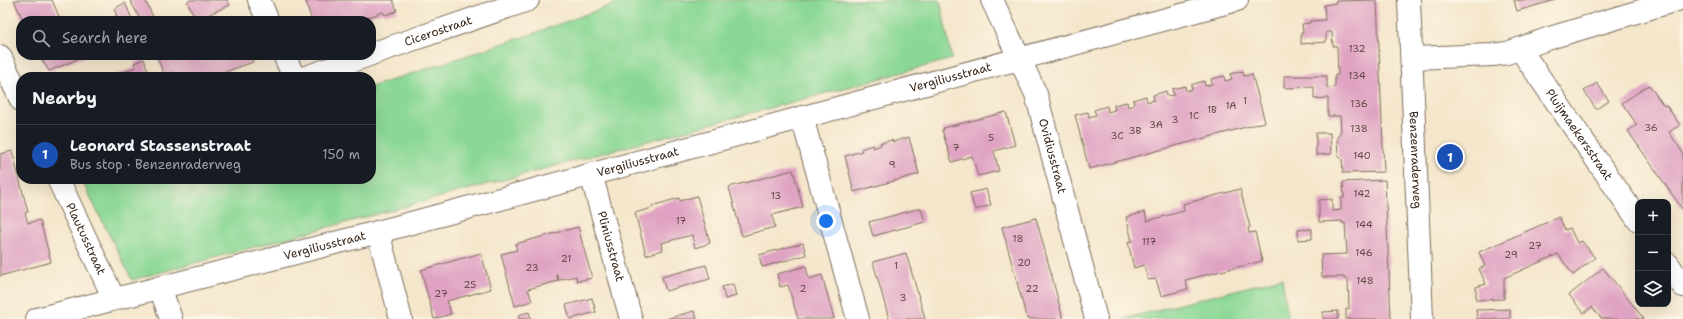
<!DOCTYPE html>
<meta charset="utf-8">
<style>
:root{--surface:#171b24;--page:#242831;--text:#f1f3f6;--muted:#9ea1a6;--line:#363941;--accent:#0f766e}
body{margin:0;font-family:"Shantell Sans",sans-serif;background:var(--page);color:var(--text)}
.controls{position:absolute;right:12px;bottom:12px;display:grid;overflow:hidden;border-radius:8px;box-shadow:0 4px 16px #0002}
.controls button{width:36px;height:36px;display:grid;place-items:center;padding:0;border:0;border-bottom:1px solid var(--line);background:var(--surface);color:var(--text);font:20px sans-serif}
.you{position:absolute;left:826px;top:221px;width:14px;height:14px;margin:-10px;border:3px solid #fff;border-radius:50%;background:#1a73e8;box-shadow:0 0 0 6px #1a73e833}
.badge{display:grid;place-items:center;width:26px;height:26px;border-radius:50%;background:var(--accent);color:#fff;font-size:13px;font-weight:700}
.pin{position:absolute;translate:-50% -50%;border:2px solid #fff;box-shadow:0 1px 4px #0006}
.list{margin:0;padding:0;list-style:none}
h2{display:flex;justify-content:space-between;align-items:center;height:52px;margin:0;padding:0 16px;font-size:17px}
h2 small{font-size:13px;font-weight:400;color:var(--muted)}
.list li{display:grid;grid-template-columns:26px 1fr auto;gap:12px;align-items:center;box-sizing:border-box;height:60px;padding:0 16px;border-top:1px solid var(--line)}
.list b{display:block;font-size:15px;white-space:nowrap}
.list p{margin:0;font-size:13px;white-space:nowrap;color:var(--muted)}
.list em{font-size:13px;font-style:normal;color:var(--muted)}
.icon{flex:none;width:22px;height:22px;fill:none;stroke:currentColor;stroke-width:2;stroke-linecap:round;stroke-linejoin:round}
.map{position:relative;flex:none;width:1683px;height:319px;overflow:hidden}
.search{position:absolute;background:var(--surface);box-shadow:0 4px 16px #0002;left:16px;top:16px;width:360px;height:44px;display:flex;align-items:center;gap:10px;box-sizing:border-box;padding:0 14px;border-radius:16px;color:var(--muted);font-size:15px}
.panel{position:absolute;background:var(--surface);box-shadow:0 4px 16px #0002;left:16px;top:72px;width:360px;height:112px;border-radius:16px}
.map>svg:first-child{display:block}
.green{fill:#8bd896;stroke:#63815a}
.building{fill:#dfa2c2}
.lines{fill:none;stroke-linecap:round;stroke-linejoin:round}
.street-casing{stroke:#7c6c5b;stroke-width:24}
.street{stroke:#fff;stroke-width:22}
.labels{text-anchor:middle;dominant-baseline:central;stroke-width:3.5;stroke-linejoin:round;paint-order:stroke}
.number-label{font-size:10px;fill:#644847}
.street-label{font-size:12px;fill:#3b2a1e;stroke:#fcf5e5}
</style>
<div class="map">
<svg width="1683" height="319" viewBox="0 0 1683 319">
<rect width="100%" height="100%" fill="#fcf5e5"/>
<filter id="ink" filterUnits="userSpaceOnUse"><feTurbulence type="fractalNoise" baseFrequency=".025" numOctaves="2"/><feDisplacementMap in="SourceGraphic" scale="8" xChannelSelector="R" yChannelSelector="G"/><feConvolveMatrix kernelMatrix="1 2 1 2 8 2 1 2 1" color-interpolation-filters="sRGB"/></filter>
<filter id="wash" filterUnits="userSpaceOnUse"><feTurbulence type="fractalNoise" baseFrequency=".012" numOctaves="4" result="noise"/><feDisplacementMap in="SourceGraphic" scale="16" xChannelSelector="R" yChannelSelector="G"/><feGaussianBlur stdDeviation="0.9" result="paint"/><feColorMatrix in="noise" values="0 0 0 0 0 0 0 0 0 0 0 0 0 0 0 0 0 1.4 0 .05"/><feComposite in="paint" operator="in"/></filter>
<g filter="url(#wash)">
<rect width="100%" height="100%" fill="#f4e6cb"/>
<g class="green">
<path d="M625,0H940L952,59L132,280L83,183L92,179H371V87L532,34Z"/>
<path d="M1282,278L1288,319H1123Z"/>
</g>
<g id="blocks">
<g class="building">
<path d="M14,0H52L61,21H23Z"/>
<path d="M130,0H145L154,19L149,21H141Z"/>
<path d="M190,0H227L230,5L196,20L187,2Z"/>
<path d="M312,0H393L397,11L385,15L383,12L358,21H312L306,2Z"/>
<path d="M1377,0L1384,172L1343,173L1342,159L1338,157L1337,138L1341,131L1340,116H1328V98L1314,99V87L1284,88V76H1327V88L1335,87V75H1338L1337,46H1333L1332,32H1326V42L1301,44V33H1303L1302,24L1310,23V21L1325,20L1324,5L1336,3V1Z"/>
<path d="M1514,0H1555L1517,11Z"/>
<path d="M125,3L133,21H110L109,19L117,16L114,9Z"/>
<path d="M182,18L183,21H172Z"/>
<path d="M39,55H88L49,71Z"/>
<path d="M159,55H250L253,62L211,77H175L173,72L164,75L157,56Z"/>
<path d="M144,59L150,77H110L136,67L134,63Z"/>
<path d="M1243,71L1244,76L1252,74L1265,122L1089,169L1075,115L1088,112L1089,117L1096,115L1094,110L1107,106L1108,112L1115,110L1114,105L1127,102L1128,107L1134,105L1133,100L1146,96L1147,102L1154,100L1153,95L1166,91L1167,96L1174,95L1172,89L1185,86L1186,91L1192,89L1191,85L1204,81L1205,86L1212,84L1211,79L1224,76L1225,81L1232,79L1230,74Z"/>
<path d="M1597,83L1609,101L1596,109L1584,91Z"/>
<path d="M1649,85L1664,106L1666,105L1680,125L1669,132L1683,153V210L1628,131L1637,125L1622,103Z"/>
<path d="M1006,112L1015,145L994,151L999,171L978,176L972,156L952,162L942,130H944L943,128Z"/>
<path d="M1316,133H1330L1331,154L1316,155Z"/>
<path d="M909,137L919,174L854,192L845,156L862,151L861,149L872,145L873,148L881,145L880,143L892,140L893,142Z"/>
<path d="M12,151L28,212L25,213L28,223L40,220L51,262L0,276V230H1L0,225V154Z"/>
<path d="M793,170L803,207L772,215L775,227L742,236L729,187Z"/>
<path d="M1385,180L1391,319H1346V309H1349L1348,279H1344V277H1322L1321,255L1347,254L1345,223H1342V221L1319,222V200L1332,199V211L1341,210V198H1344L1343,182Z"/>
<path d="M986,189L991,205L975,210L970,193Z"/>
<path d="M1240,189L1250,227L1248,228L1249,233L1255,232L1262,261L1185,280L1188,289L1161,296L1156,279L1148,280L1144,265L1134,268L1128,242L1132,241L1126,217L1145,212L1147,221L1184,211L1183,204Z"/>
<path d="M697,196L710,243L695,248L692,235L661,243L663,250L646,255L635,213L652,208V206L679,198L680,201Z"/>
<path d="M921,208L925,222L873,236L869,222Z"/>
<path d="M1559,217L1565,230L1570,228L1577,243L1582,241L1595,258L1573,275L1558,254L1504,278V299L1476,300V287L1486,284L1479,269L1485,266L1479,252Z"/>
<path d="M1036,218L1051,273L1063,319H1027L1024,308L1002,227Z"/>
<path d="M578,227L592,278L577,281L576,276L559,280L556,273L558,281L528,289L532,301L515,306L501,254L517,250L515,244Z"/>
<path d="M1312,229V239L1298,240V230Z"/>
<path d="M803,243L806,255L762,267L759,255Z"/>
<path d="M481,253L491,289L447,301L451,314L434,319L421,270Z"/>
<path d="M906,253L922,308L925,319H889L873,262Z"/>
<path d="M706,265L710,279L666,291L662,277Z"/>
<path d="M806,266L809,279L822,275L834,319H798L788,285L780,287L777,274Z"/>
<path d="M1603,268L1617,285L1644,319H1602L1592,307L1584,313L1569,295Z"/>
<path d="M733,284L736,296L725,299L722,287Z"/>
<path d="M592,298L596,312L570,319L566,305Z"/>
<path d="M1510,309V319H1477L1476,310Z"/>
<path d="M694,311L697,319H666Z"/>
<path d="M1338,311V319H1323V312Z"/>
<path d="M529,312L531,319H519L518,315Z"/>
</g>
</g>
</g>
<g filter="url(#ink)">
<use href="#blocks" fill-opacity="0" stroke="#7c6c5b" stroke-width="1"/>
<g class="lines">
<g class="street-casing">
<g id="street">
<path d="M259,0L268,21"/>
<path id="s1" d="M992,0L1036,94L1096,319"/>
<path id="s2" d="M1409,0L1422,319"/>
<path id="s3" d="M1520,49L1638,220"/>
<path id="s4" d="M371,54L528,0"/>
<path d="M284,55L294,77"/>
<path d="M0,56L21,100"/>
<path d="M1412,58L1493,55L1507,53L1553,37L1677,0"/>
<path d="M306,77L369,55"/>
<path d="M802,117L858,319"/>
<path id="s5" d="M591,174L631,319"/>
<path id="s6" d="M58,179L114,299"/>
<path d="M378,232L401,319"/>
<path d="M1668,264L1683,286"/>
<path d="M160,287L171,319"/>
<path id="s7" d="M37,319L378,232L1237,0"/>
</g>
</g>
<use href="#street" class="street"/>
</g>
</g>
<g class="labels">
<g class="number-label">
<text x="1357" y="48">132</text>
<text x="1357" y="75">134</text>
<text x="1245" y="100">1</text>
<text x="1359" y="103">136</text>
<text x="1231" y="105">1A</text>
<text x="1212" y="109">1B</text>
<text x="1194" y="115">1C</text>
<text x="1175" y="119">3</text>
<text x="1156" y="124">3A</text>
<text x="1651" y="127">36</text>
<text x="1359" y="128">138</text>
<text x="1135" y="130">3B</text>
<text x="1117" y="135">3C</text>
<text x="991" y="137">5</text>
<text x="956" y="147">7</text>
<text x="1362" y="155">140</text>
<text x="892" y="164">9</text>
<text x="1362" y="193">142</text>
<text x="776" y="195">13</text>
<text x="681" y="220">17</text>
<text x="1364" y="224">144</text>
<text x="1018" y="238">18</text>
<text x="1149" y="241">117</text>
<text x="1535" y="245">27</text>
<text x="1364" y="252">146</text>
<text x="1511" y="254">29</text>
<text x="566" y="258">21</text>
<text x="1024" y="262">20</text>
<text x="896" y="265">1</text>
<text x="532" y="267">23</text>
<text x="1365" y="280">148</text>
<text x="470" y="284">25</text>
<text x="803" y="288">2</text>
<text x="1032" y="288">22</text>
<text x="441" y="293">27</text>
<text x="903" y="297">3</text>
</g>
<g class="street-label">
<text stroke="none"><textPath href="#s4" startOffset="71">Cicerostraat</textPath></text>
<text stroke="none"><textPath href="#s7" startOffset="945">Vergiliusstraat</textPath></text>
<text stroke="none"><textPath href="#s3" startOffset="104">Pluijmaekersstraat</textPath></text>
<text stroke="none"><textPath href="#s1" startOffset="168">Ovidiusstraat</textPath></text>
<text stroke="none"><textPath href="#s2" startOffset="160">Benzenraderweg</textPath></text>
<text stroke="none"><textPath href="#s7" startOffset="621">Vergiliusstraat</textPath></text>
<text stroke="none"><textPath href="#s6" startOffset="66">Plautusstraat</textPath></text>
<text stroke="none"><textPath href="#s7" startOffset="297">Vergiliusstraat</textPath></text>
<text stroke="none"><textPath href="#s5" startOffset="75">Pliniusstraat</textPath></text>
</g>
</g>
</svg>
<div class="controls">
<button>+</button>
<button>−</button>
<button><svg class="icon" aria-label="layers" viewBox="0 0 24 24"><path d="M12 4l9 5-9 5-9-5zM3 14l9 5 9-5"/></svg></button>
</div>
<div class="you"></div>
<div class="pin badge" style="left:1450px;top:157px;background:#1a4fb4">1</div>
<div class="search"><svg class="icon" aria-label="search" viewBox="0 0 24 24"><circle cx="10" cy="10" r="6"/><path d="M15 15l6 6"/></svg>Search here</div>
<section class="panel">
<h2>Nearby<small></small></h2>
<ul class="list">
<li><span class="badge" style="background:#1a4fb4">1</span><div><b>Leonard Stassenstraat</b><p>Bus stop · Benzenraderweg</p></div><em>150 m</em></li>
</ul>
</section>
</div>
